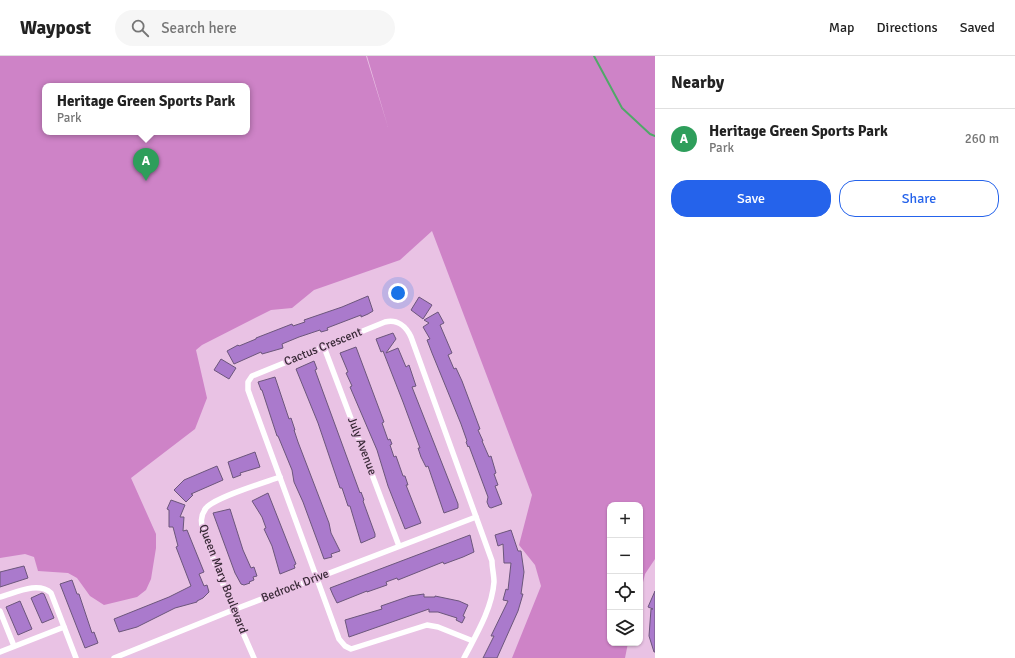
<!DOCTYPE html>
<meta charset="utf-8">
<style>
:root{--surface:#fff;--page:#f6f6f6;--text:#222;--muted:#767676;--line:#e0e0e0;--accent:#2563eb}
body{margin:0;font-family:Signika,sans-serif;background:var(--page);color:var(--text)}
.controls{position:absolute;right:12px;bottom:12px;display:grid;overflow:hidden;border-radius:8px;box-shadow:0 1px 3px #0004}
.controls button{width:36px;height:36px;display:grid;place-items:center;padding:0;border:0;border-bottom:1px solid var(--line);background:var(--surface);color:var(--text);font:20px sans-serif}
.you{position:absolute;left:398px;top:237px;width:14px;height:14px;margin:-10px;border:3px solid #fff;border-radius:50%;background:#1a73e8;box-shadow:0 0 0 6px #1a73e833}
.badge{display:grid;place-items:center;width:26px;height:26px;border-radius:50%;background:var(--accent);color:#fff;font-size:13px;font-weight:700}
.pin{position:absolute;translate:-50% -33px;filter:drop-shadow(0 1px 2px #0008)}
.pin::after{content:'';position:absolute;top:21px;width:14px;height:12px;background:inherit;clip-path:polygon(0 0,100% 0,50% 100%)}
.popup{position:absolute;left:42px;top:27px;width:208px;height:52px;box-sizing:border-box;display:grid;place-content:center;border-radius:8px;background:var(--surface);filter:drop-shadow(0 1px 3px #0005);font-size:13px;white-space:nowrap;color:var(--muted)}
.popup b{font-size:15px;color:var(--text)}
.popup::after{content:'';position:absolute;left:50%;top:100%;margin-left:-8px;border:8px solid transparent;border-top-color:var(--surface)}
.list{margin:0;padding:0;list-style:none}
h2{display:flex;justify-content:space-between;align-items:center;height:52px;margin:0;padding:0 16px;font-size:17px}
h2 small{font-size:13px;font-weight:400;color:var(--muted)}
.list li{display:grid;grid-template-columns:26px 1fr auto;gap:12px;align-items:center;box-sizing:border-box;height:60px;padding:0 16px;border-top:1px solid var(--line)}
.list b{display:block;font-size:15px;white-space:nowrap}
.list p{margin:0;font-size:13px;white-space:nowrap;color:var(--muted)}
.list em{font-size:13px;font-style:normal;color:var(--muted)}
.actions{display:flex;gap:8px;padding:12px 16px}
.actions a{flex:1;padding:9px 0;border:1px solid var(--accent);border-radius:16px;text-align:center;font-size:14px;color:var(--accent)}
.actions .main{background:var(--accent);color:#fff}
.icon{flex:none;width:22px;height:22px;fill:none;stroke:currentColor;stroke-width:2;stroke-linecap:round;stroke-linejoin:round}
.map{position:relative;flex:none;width:655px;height:602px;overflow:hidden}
header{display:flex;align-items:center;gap:24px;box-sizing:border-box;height:56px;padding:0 20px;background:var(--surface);border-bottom:1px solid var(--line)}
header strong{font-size:19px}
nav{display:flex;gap:22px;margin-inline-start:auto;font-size:14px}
.search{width:280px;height:36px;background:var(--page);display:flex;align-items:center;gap:10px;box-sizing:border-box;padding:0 14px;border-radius:22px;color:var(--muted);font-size:15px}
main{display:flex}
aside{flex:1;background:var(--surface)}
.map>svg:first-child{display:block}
.green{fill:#ce83c7;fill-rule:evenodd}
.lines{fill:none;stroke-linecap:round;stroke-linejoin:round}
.stream{stroke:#50a868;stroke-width:2}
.building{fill:#aa7acc;stroke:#6c567b}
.street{stroke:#fff;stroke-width:5.5}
.labels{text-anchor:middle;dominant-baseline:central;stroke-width:3;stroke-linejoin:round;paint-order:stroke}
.street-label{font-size:12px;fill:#382936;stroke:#e9c2e4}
</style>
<header>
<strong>Waypost</strong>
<div class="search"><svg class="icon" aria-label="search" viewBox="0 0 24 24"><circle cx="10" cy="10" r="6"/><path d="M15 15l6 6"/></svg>Search here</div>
<nav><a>Map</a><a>Directions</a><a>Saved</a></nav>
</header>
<main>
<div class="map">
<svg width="655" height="602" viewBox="0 0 655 602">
<rect width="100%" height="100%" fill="#e9c2e4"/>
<path class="green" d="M0,0H366L388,71L367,0H655V503L645,518L640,539V449H610V587H628L625,602H512L541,530L535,509L519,489L532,439L432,175L400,204L314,234L292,252L271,254L202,289L196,294L207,342L195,373L131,422L156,478V492L151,523L146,534L137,541L104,549L90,540L77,522L68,517L38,515L34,501L25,498L0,502ZM45,30H247V76H45Z"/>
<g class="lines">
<path class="stream" d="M594,0L622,52L650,78L655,80"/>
</g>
<g class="building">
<path d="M368,240L373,255L368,258L361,261V259L327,272L328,274L321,276L320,274L299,281L282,288L283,292L262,298L261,296L234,308L227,295L238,289L239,290L256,283V282L292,268L293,270L305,266L304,264L342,251Z"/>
<path d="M419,241L432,249L423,263L411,254Z"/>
<path d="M438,256L444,267L440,269L452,297L448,299L454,313L456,312L462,325L480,373L478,374L483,385H482L489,401L491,400L496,417L494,418L498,429L495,430L502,448L491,452L489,451L487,446L488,441L469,390L468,391L466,386L467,385L461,368L432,297L427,284L430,283L423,271L429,267L424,264Z"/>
<path d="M393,277L396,283L386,297L398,292L406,311L409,309L416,330L412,331L458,448V452L444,457L428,410L426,411L421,401L418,392H420L403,346L383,295L381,296L376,283Z"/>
<path d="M356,291L384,366L382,367L388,384L390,383L392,388L390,389L394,401L396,400L403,420H405L408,429H406L421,467L405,473L388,430L377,394L350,331L352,330L346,317L348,316L340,297Z"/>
<path d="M221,303L236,312L229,323L214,314Z"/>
<path d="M314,305L317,313L315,314L360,437L361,436L364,444L363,445L375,478V481L361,487L350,450H348L342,432H340L318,367L296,313Z"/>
<path d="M275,321L289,363L291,362L295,374H294L298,386L329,467L331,477L340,495L331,498L332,501L324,503L303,446L294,426L292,414L278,380H277L262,334H261L258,326Z"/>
<path d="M255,396L260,411L240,417L241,419L233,422L228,406Z"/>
<path d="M217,410L223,424L191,438L193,439L186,446L174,434L184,424Z"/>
<path d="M268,437L296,508L294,509L295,512L280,518L272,490L264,473L266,472L262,461L252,445Z"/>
<path d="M171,444L185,449L180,461H184L183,475L187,474L204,516L199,518L204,530L207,529L209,536L203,542L197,545V546L175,552L137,571L119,576L114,563L169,541L191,530L176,491L178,490L173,471H169V454L167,453Z"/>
<path d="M230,453L243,494L251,512L254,511L257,520L253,521L254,524L249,526L250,527L244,529L241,528L235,517L213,457Z"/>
<path d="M511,474L518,495H521L524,516L521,538H523L518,555L497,602H483L494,580H491L508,545L503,544L506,533L508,534L511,507H504L503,488L498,490L495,479Z"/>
<path d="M470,479L474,496L463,501L444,508L443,506L398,524L397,522L386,526L387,529L367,536V535L337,547L333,539L330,532Z"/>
<path d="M24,510L28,522L0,531V516Z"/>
<path d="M72,524L77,538H79L92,577L94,576L98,587L85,592L60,528Z"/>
<path d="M655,535V596H654L649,580L651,553H653L648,551Z"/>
<path d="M42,537L44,538L54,562L42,567L31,542Z"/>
<path d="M424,538V541H435V540L459,545L468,549L463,560L465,561L462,567L456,564L457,562L438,556H429V553L349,581L345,564L382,553L381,550L410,540Z"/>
<path d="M20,545L32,573L18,579L6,551Z"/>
</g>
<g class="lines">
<g class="street">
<path d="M324,291L399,490"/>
<path d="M0,541C15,537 38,525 51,537L76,602"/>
<path d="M0,555L14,590"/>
<path d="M0,596L64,571"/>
<path d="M114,602L233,554L476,461"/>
<path d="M254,602L233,554L203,476C201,467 200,460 206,452C216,441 263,427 280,421"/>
<path d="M464,602C476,579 492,553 494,526C494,519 492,512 492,505L411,281C406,270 397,263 385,266L252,320L248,326V334L339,583L345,590L351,593L427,569L438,571L473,585"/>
</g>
</g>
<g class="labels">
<g class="street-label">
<text transform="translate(323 291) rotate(-22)">Cactus Crescent</text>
<text transform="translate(362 390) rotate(69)">July Avenue</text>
<text transform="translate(223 523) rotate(69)">Queen Mary Boulevard</text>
<text transform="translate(295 530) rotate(-21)">Bedrock Drive</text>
</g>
</g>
</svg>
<div class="controls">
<button>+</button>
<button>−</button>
<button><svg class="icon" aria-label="locate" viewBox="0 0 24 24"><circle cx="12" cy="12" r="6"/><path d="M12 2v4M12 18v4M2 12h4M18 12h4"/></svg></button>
<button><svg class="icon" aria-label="layers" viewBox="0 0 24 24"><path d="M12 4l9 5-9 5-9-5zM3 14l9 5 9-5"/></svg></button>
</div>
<div class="you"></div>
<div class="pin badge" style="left:146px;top:125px;background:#2e9e5b">A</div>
<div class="popup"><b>Heritage Green Sports Park</b>Park</div>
</div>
<aside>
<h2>Nearby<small></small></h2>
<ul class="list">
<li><span class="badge" style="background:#2e9e5b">A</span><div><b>Heritage Green Sports Park</b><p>Park</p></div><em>260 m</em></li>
</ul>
<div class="actions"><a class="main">Save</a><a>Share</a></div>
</aside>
</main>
